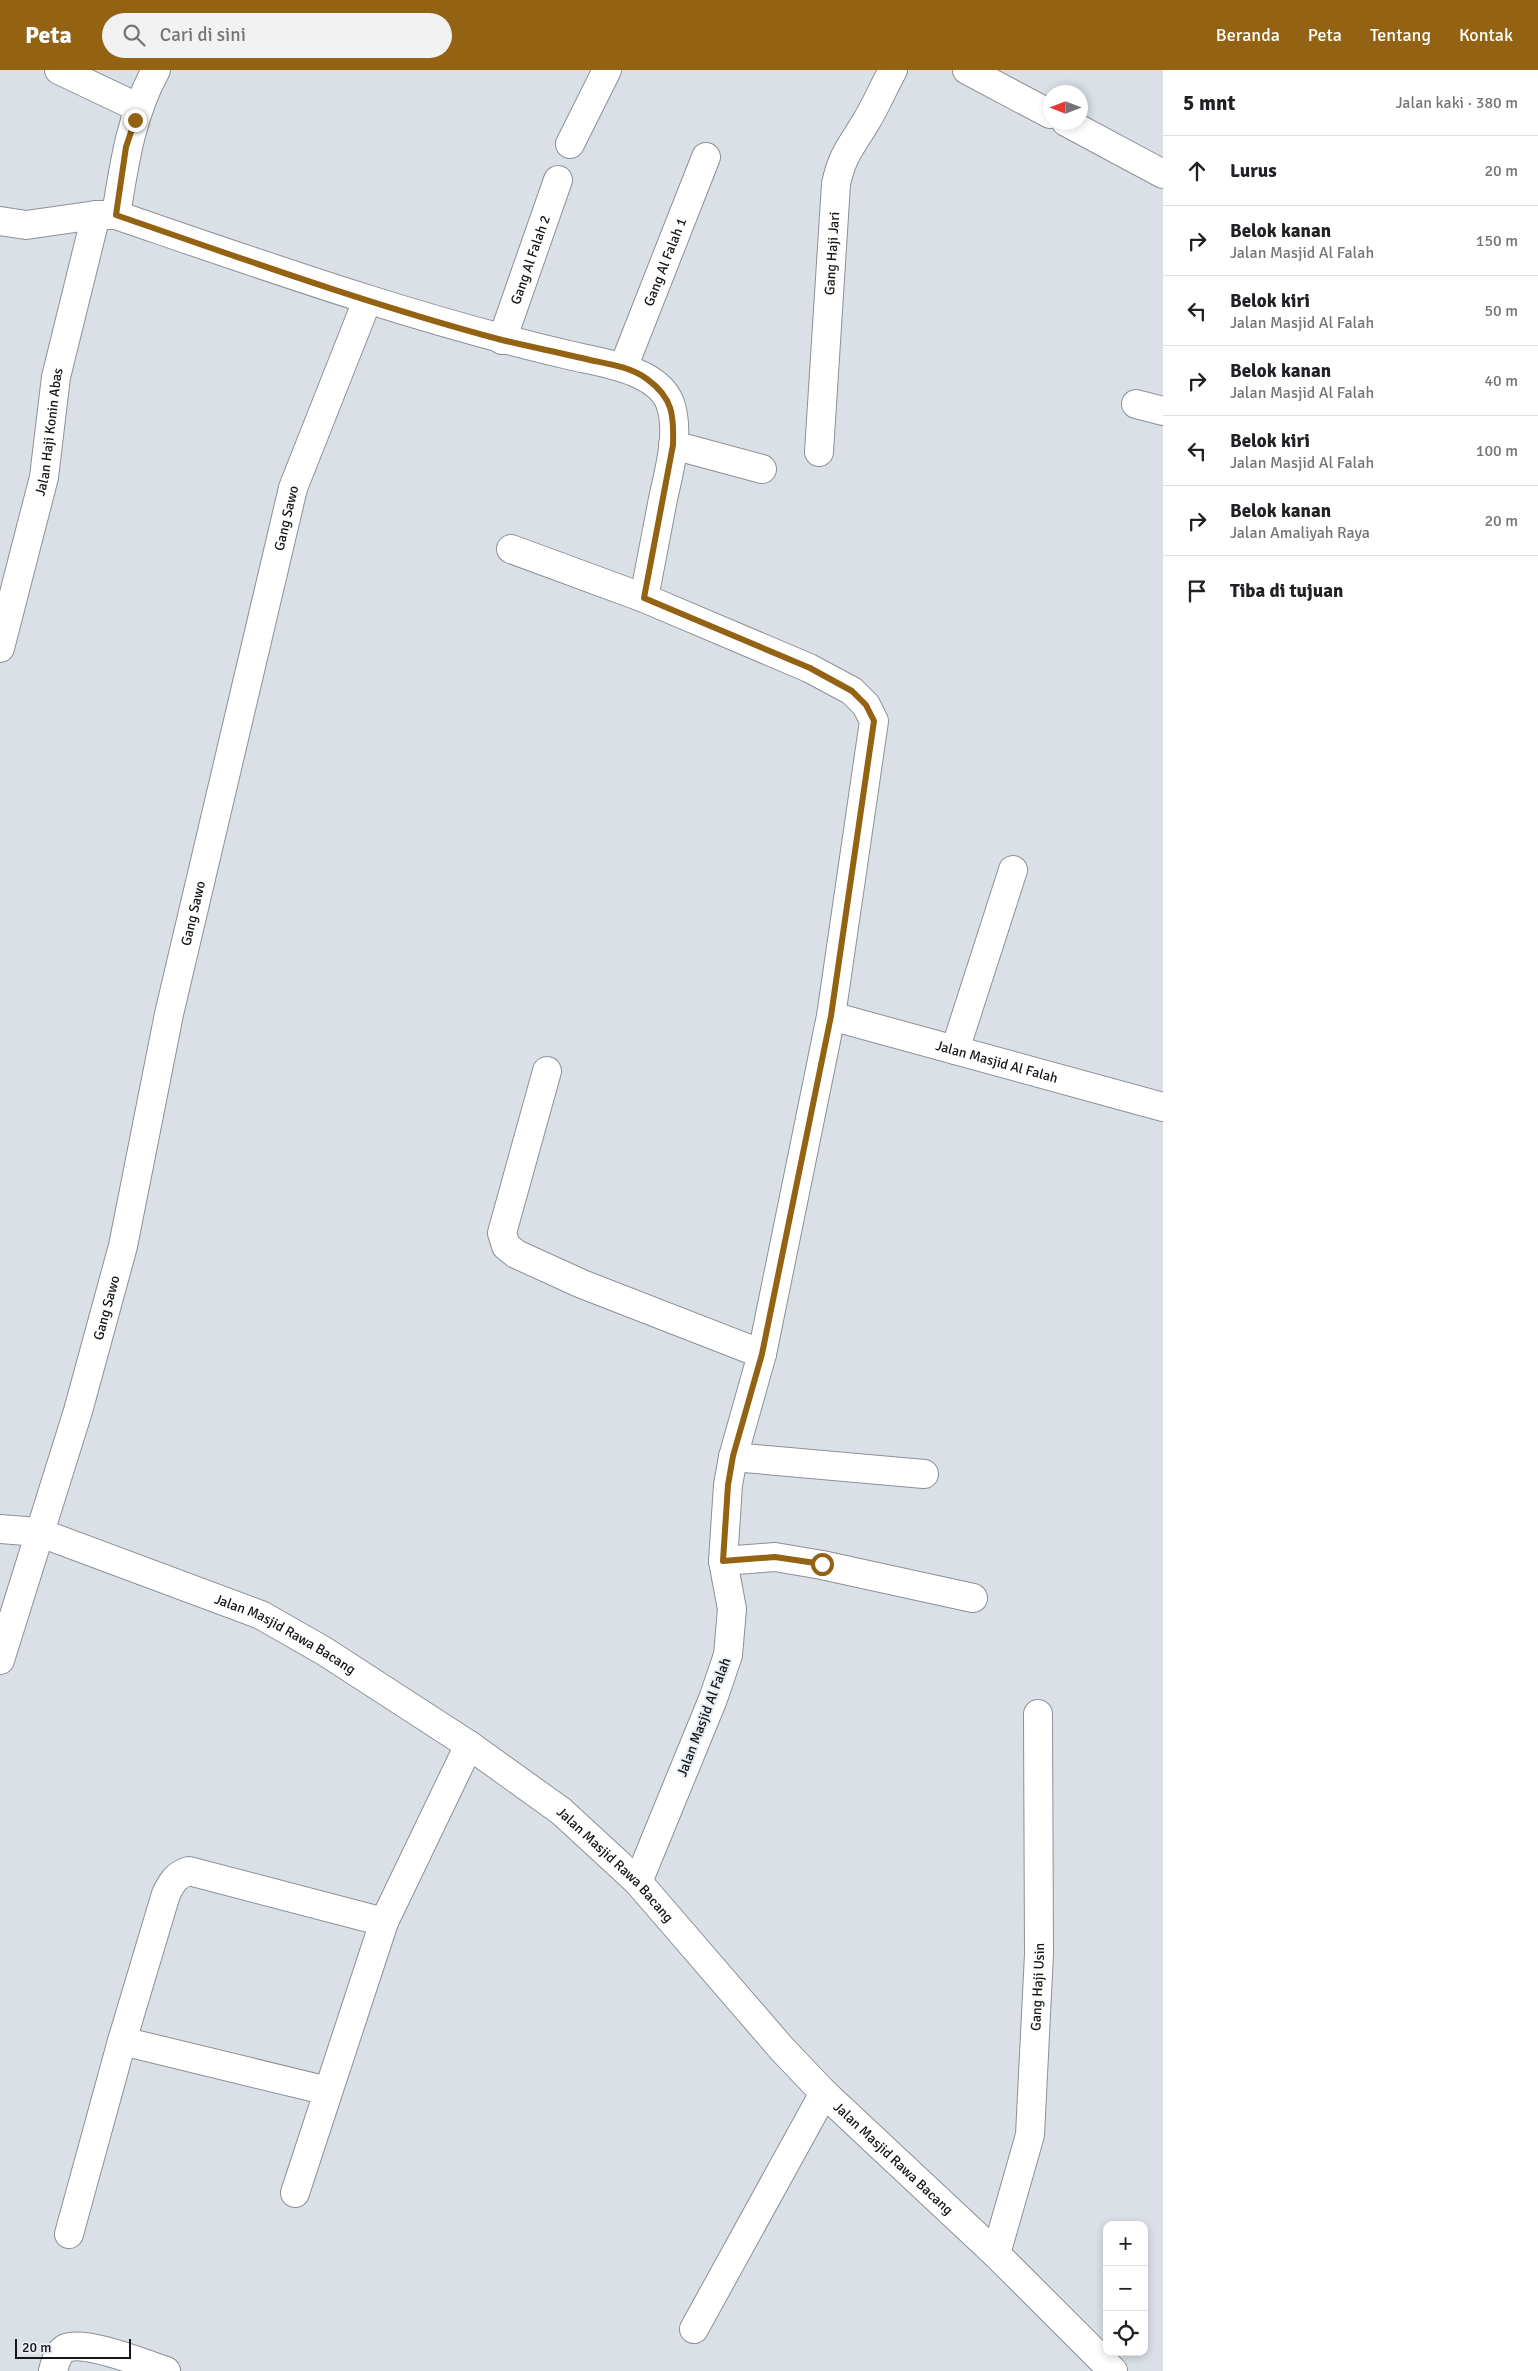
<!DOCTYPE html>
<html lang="id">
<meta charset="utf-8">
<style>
:root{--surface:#fff;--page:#f2f2f2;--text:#202124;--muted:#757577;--line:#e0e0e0;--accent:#936212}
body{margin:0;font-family:Signika,sans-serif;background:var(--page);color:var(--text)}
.controls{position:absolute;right:15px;bottom:15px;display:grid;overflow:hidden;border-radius:10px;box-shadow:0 2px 8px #0003}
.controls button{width:45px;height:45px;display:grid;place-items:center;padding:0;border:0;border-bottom:1px solid var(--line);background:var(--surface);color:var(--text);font:25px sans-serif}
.compass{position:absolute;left:1043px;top:15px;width:45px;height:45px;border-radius:50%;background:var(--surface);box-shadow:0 2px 8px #0003;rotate:270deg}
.scale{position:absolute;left:15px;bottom:12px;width:116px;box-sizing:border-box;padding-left:5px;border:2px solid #131517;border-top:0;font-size:14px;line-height:18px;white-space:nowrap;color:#131517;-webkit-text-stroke:4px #e7edf3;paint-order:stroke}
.stop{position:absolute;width:15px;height:15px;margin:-11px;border:4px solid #936212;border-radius:50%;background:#fff}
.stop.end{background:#936212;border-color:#fff;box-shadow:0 1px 5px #0008}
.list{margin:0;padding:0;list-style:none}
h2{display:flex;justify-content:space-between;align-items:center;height:65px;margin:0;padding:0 20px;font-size:21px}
h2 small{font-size:16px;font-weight:400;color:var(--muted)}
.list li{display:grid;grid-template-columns:32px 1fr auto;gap:15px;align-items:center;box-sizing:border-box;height:70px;padding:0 20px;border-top:1px solid var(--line)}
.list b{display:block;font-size:19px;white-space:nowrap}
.list p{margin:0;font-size:16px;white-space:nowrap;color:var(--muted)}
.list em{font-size:16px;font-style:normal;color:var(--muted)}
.icon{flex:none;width:28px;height:28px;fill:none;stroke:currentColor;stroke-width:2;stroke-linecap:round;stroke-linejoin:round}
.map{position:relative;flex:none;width:1163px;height:2301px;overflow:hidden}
header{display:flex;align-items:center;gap:30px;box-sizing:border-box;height:70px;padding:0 25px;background:var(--accent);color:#fff}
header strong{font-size:24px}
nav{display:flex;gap:28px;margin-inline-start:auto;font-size:18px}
.search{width:350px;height:45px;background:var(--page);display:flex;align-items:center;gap:12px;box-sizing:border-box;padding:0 18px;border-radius:28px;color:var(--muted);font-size:19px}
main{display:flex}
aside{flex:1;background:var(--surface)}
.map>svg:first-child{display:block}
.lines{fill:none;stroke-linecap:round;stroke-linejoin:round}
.minor-casing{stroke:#8b9196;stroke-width:30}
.minor{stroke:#fff;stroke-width:28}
.route{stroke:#936212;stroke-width:6}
.labels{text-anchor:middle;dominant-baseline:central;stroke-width:4;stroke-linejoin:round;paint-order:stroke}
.street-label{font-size:14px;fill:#131517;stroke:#e7edf3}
</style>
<header>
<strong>Peta</strong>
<div class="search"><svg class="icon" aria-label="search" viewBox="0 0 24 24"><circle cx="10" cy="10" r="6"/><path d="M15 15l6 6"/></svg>Cari di sini</div>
<nav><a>Beranda</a><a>Peta</a><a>Tentang</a><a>Kontak</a></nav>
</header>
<main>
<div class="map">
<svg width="1163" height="2301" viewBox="0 0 1163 2301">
<rect width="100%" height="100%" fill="#dae0e6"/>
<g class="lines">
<g class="minor-casing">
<g id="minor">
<path d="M59,0L139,38"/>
<path d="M967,0L1050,44"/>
<path d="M1066,52L1163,104"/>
<path d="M570,74L607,0"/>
<path d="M116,145C124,95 131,45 156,0"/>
<path d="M0,151L26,155L96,145H116C268,197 420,251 577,287C605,293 658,301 670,333C681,364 668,403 662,434C656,465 650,497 644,528"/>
<path id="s1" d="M502,270L558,110"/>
<path id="s2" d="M623,298L706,87"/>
<path d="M1136,334L1163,341"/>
<path d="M673,375L762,399"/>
<path id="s3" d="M819,382L836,114C842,86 850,78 864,55C875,38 883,18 893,0"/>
<path d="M511,479L644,528L809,598L852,621L866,635L874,651L831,946L762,1284L733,1387L728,1415L723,1491L732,1539L728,1585L713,1629L638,1812"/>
<path id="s4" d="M0,578L44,407L56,307L96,145"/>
<path id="s5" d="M831,946L1163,1037"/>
<path d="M955,980L1013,800"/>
<path d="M547,1001L502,1163L506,1176L516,1184L582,1214L762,1284"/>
<path d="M733,1387L924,1404"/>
<path id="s6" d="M0,1459L38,1462L261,1545L324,1581L469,1675L561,1741L638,1812L782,1979L824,2023L996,2184L1113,2301"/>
<path d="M723,1491L775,1487L822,1495L973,1528"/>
<path id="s7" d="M0,1590L78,1341L123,1176L169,944L293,418L367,231"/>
<path d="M122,1971L328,2021"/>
<path d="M295,2123L384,1852L469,1675"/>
<path d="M69,2164L122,1971L166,1824C172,1812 176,1805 189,1801L384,1852"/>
<path id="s8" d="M996,2184L1030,2065L1039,1884L1038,1644"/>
<path d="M694,2259L824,2023"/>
<path d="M53,2301C55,2293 58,2282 66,2278C86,2270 145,2294 166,2301"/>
</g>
</g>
<use href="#minor" class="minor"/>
</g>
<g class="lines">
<path class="route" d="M135,50L126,77L116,145C243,189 371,235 502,270C531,277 561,283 590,290C609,294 631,297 647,309C673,328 674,345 673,375L644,528L810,598L852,621L866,635L874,651L831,946L762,1284L733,1386L728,1415L723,1491L775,1487L822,1494"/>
</g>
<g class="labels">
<g class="street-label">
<text stroke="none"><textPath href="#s3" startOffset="199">Gang Haji Jari</textPath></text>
<text stroke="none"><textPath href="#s1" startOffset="85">Gang Al Falah 2</textPath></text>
<text stroke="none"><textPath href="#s2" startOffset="114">Gang Al Falah 1</textPath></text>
<text stroke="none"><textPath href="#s4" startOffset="222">Jalan Haji Konin Abas</textPath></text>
<text stroke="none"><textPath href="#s7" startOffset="1178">Gang Sawo</textPath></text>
<text stroke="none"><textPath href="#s7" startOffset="772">Gang Sawo</textPath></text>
<text stroke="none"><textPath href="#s5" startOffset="172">Jalan Masjid Al Falah</textPath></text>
<text stroke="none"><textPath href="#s7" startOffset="368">Gang Sawo</textPath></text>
<text stroke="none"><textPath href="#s6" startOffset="306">Jalan Masjid Rawa Bacang</textPath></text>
<text transform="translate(704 1647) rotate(-69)">Jalan Masjid Al Falah</text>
<text stroke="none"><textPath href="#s6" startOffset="711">Jalan Masjid Rawa Bacang</textPath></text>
<text stroke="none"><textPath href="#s8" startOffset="272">Gang Haji Usin</textPath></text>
<text stroke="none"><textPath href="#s6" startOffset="1116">Jalan Masjid Rawa Bacang</textPath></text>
</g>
</g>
</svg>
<div class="controls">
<button>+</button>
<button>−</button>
<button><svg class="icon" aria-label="locate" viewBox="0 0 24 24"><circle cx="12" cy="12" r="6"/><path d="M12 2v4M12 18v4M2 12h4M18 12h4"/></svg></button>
</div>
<svg class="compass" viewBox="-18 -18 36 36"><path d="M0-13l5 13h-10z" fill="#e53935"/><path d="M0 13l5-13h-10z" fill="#757577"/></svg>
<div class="scale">20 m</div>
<div class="stop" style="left:822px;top:1494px"></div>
<div class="stop end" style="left:135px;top:50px"></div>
</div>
<aside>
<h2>5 mnt<small>Jalan kaki · 380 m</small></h2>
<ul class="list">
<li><svg class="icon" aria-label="ahead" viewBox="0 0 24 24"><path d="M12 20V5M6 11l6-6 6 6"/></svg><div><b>Lurus</b></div><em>20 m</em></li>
<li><svg class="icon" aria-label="right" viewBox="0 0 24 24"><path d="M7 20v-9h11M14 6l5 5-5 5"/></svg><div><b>Belok kanan</b><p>Jalan Masjid Al Falah</p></div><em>150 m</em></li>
<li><svg class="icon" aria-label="left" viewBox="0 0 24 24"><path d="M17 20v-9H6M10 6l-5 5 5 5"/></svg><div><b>Belok kiri</b><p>Jalan Masjid Al Falah</p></div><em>50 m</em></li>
<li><svg class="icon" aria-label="right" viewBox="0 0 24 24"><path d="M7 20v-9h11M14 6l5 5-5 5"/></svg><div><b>Belok kanan</b><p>Jalan Masjid Al Falah</p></div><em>40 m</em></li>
<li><svg class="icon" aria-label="left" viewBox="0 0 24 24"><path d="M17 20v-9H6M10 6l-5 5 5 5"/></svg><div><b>Belok kiri</b><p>Jalan Masjid Al Falah</p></div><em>100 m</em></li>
<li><svg class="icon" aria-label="right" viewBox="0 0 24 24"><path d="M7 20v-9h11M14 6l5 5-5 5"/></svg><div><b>Belok kanan</b><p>Jalan Amaliyah Raya</p></div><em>20 m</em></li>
<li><svg class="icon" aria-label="arrive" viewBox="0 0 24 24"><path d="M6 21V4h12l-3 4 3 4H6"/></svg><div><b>Tiba di tujuan</b></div></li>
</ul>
</aside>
</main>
